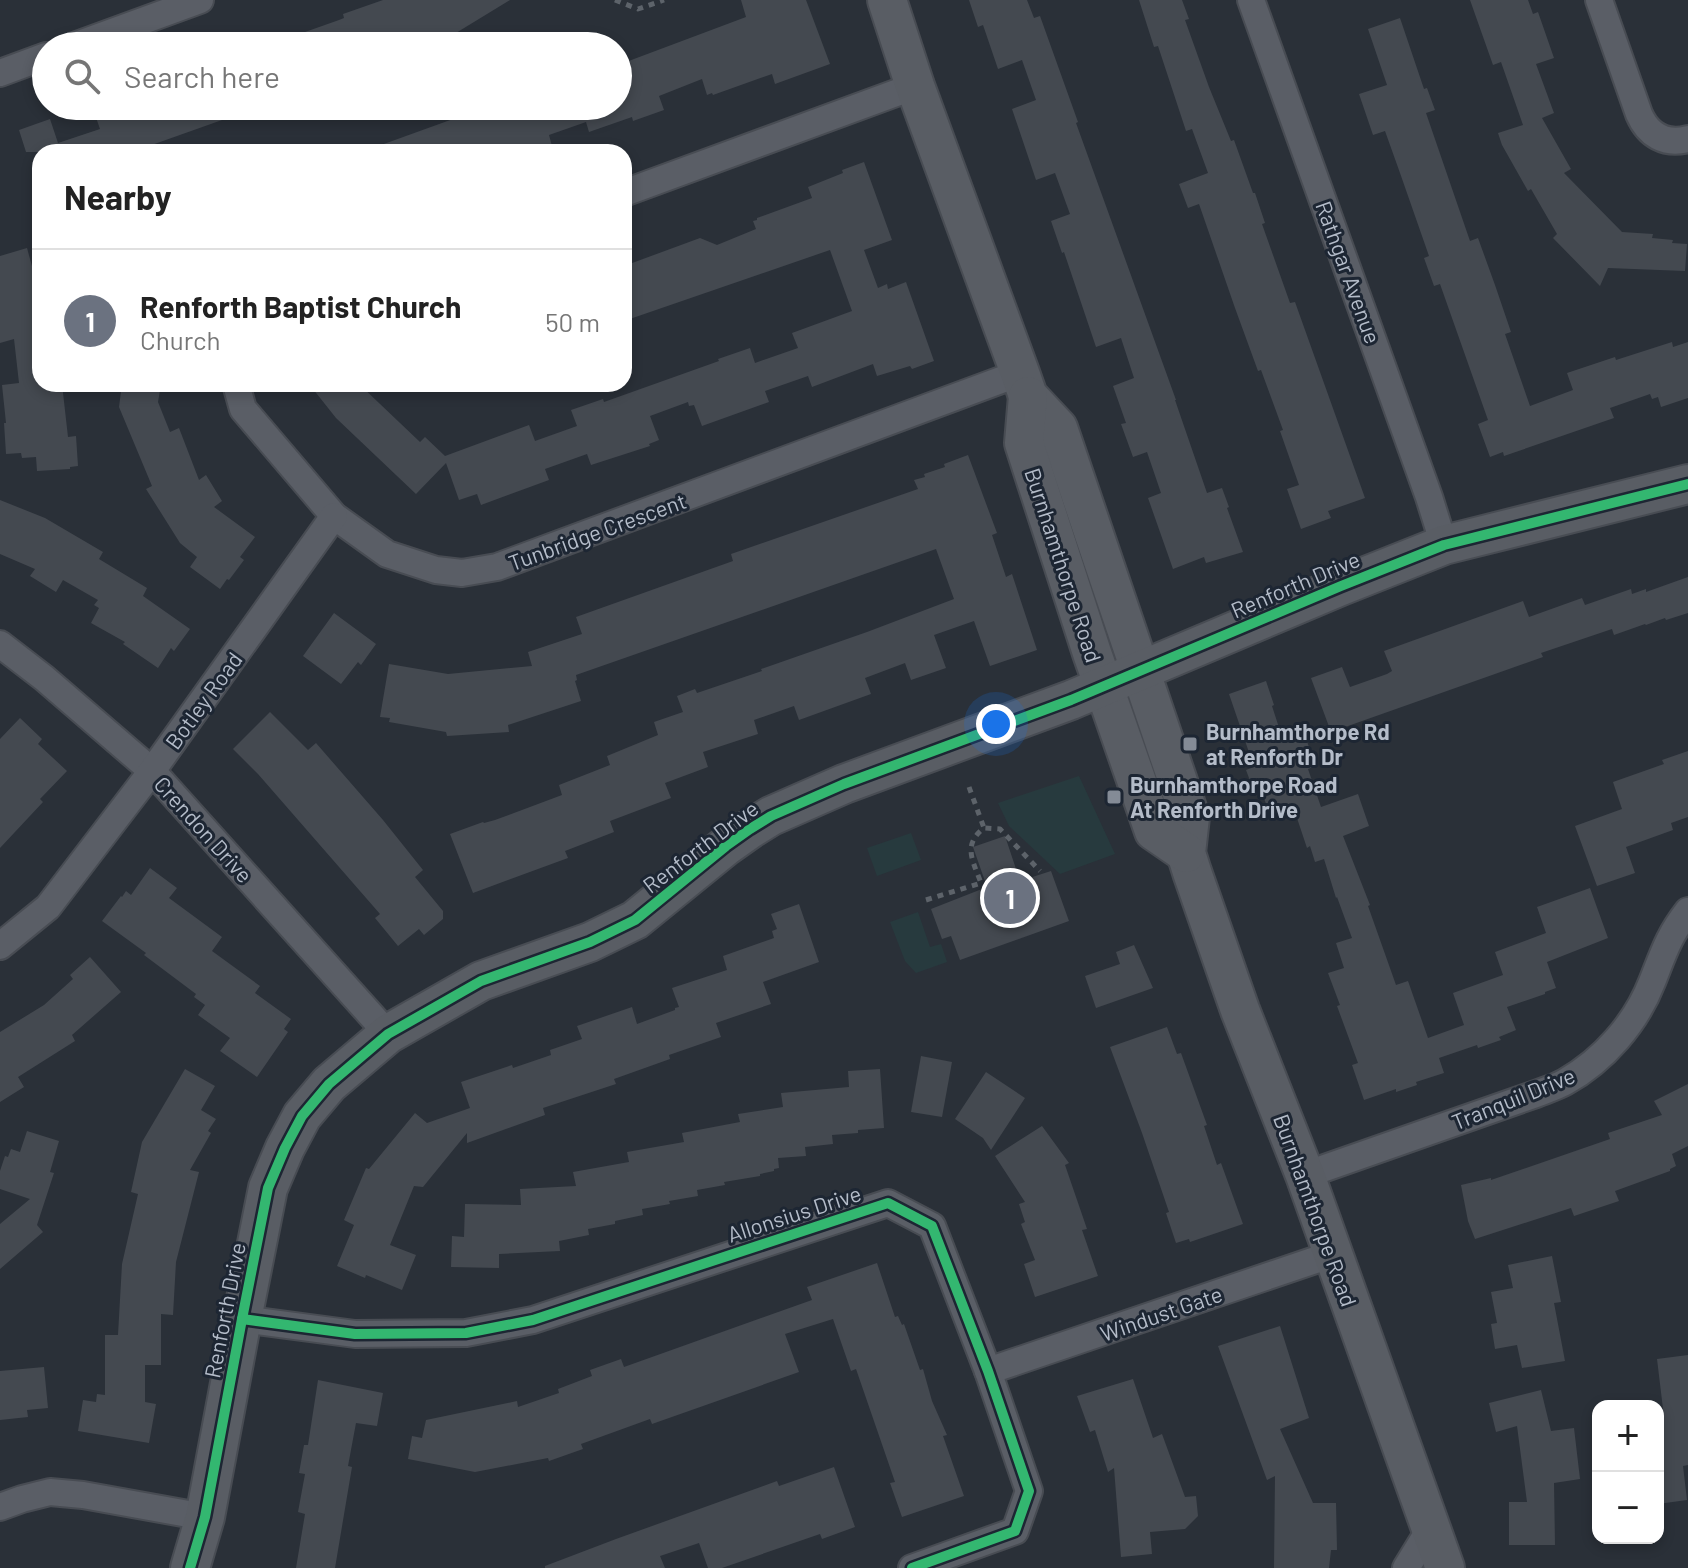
<!DOCTYPE html>
<meta charset="utf-8">
<style>
:root{--surface:#fff;--page:#f6f6f6;--text:#222;--muted:#767676;--line:#e0e0e0;--accent:#ea580c}
body{margin:0;font-family:Barlow,sans-serif;background:var(--page);color:var(--text)}
.controls{position:absolute;right:24px;bottom:24px;display:grid;overflow:hidden;border-radius:16px;box-shadow:0 4px 12px #0003}
.controls button{width:72px;height:72px;display:grid;place-items:center;padding:0;border:0;border-bottom:2px solid var(--line);background:var(--surface);color:var(--text);font:40px sans-serif}
.you{position:absolute;left:996px;top:724px;width:28px;height:28px;margin:-20px;border:6px solid #fff;border-radius:50%;background:#1a73e8;box-shadow:0 0 0 12px #1a73e833}
.badge{display:grid;place-items:center;width:52px;height:52px;border-radius:50%;background:var(--accent);color:#fff;font-size:26px;font-weight:700}
.pin{position:absolute;translate:-50% -50%;border:4px solid #fff;box-shadow:0 2px 8px #0006}
.list{margin:0;padding:0;list-style:none}
h2{display:flex;justify-content:space-between;align-items:center;height:104px;margin:0;padding:0 32px;font-size:34px}
h2 small{font-size:26px;font-weight:400;color:var(--muted)}
.list li{display:grid;grid-template-columns:52px 1fr auto;gap:24px;align-items:center;box-sizing:border-box;height:144px;padding:0 32px;border-top:2px solid var(--line)}
.list b{display:block;font-size:30px;white-space:nowrap}
.list p{margin:0;font-size:26px;white-space:nowrap;color:var(--muted)}
.list em{font-size:26px;font-style:normal;color:var(--muted)}
.icon{flex:none;width:44px;height:44px;fill:none;stroke:currentColor;stroke-width:2;stroke-linecap:round;stroke-linejoin:round}
.map{position:relative;flex:none;width:1688px;height:1568px;overflow:hidden}
.search{position:absolute;background:var(--surface);box-shadow:0 4px 12px #0003;left:32px;top:32px;width:600px;height:88px;display:flex;align-items:center;gap:20px;box-sizing:border-box;padding:0 28px;border-radius:44px;color:var(--muted);font-size:30px}
.panel{position:absolute;background:var(--surface);box-shadow:0 4px 12px #0003;left:32px;top:144px;width:600px;height:248px;border-radius:24px}
.map>svg:first-child{display:block}
.green{fill:#273a3e}
.building{fill:#444950}
.lines{fill:none;stroke-linecap:round;stroke-linejoin:round}
.street-casing{stroke:#484c53;stroke-width:30}
.secondary-casing{stroke:#484c53;stroke-width:42}
.path{stroke:#5d636a;stroke-width:5;stroke-dasharray:6 6;stroke-linecap:butt}
.street{stroke:#5a5e66;stroke-width:26}
.secondary{stroke:#595d64;stroke-width:38}
.cycleway-casing{stroke:#1d2633;stroke-width:15}
.cycleway{stroke:#33b770;stroke-width:10}
.poi-dot{fill:#848b96;stroke:#1d2633;stroke-width:3}
.labels{text-anchor:middle;dominant-baseline:central;stroke-width:6;stroke-linejoin:round;paint-order:stroke}
.street-label{font-size:22px;fill:#b4bcc9;stroke:#1d2633}
.poi-label{font-size:22px;font-weight:bold;fill:#b4bcc9;stroke:#1d2633;text-anchor:start}
</style>
<div class="map">
<svg width="1688" height="1568" viewBox="0 0 1688 1568">
<rect width="100%" height="100%" fill="#2a3038"/>
<g class="green">
<path d="M1079,776L1115,854L1060,874L1009,826L998,803Z"/>
<path d="M911,833L921,860L877,876L867,848Z"/>
<path d="M918,912L930,947L941,944L947,962L916,973L905,961L890,922Z"/>
</g>
<g class="building">
<path d="M383,0H510L451,36L423,46H274V43L339,20L344,18L343,14Z"/>
<path d="M741,0H806L830,64L775,84L772,74L713,95L712,93L707,95L702,79L659,96L664,110L633,121L632,117L589,132L586,122L549,135L552,146L536,152H473L470,146L453,152H370V149L489,106H618V65L746,17Z"/>
<path d="M969,0H1027L1034,18L1040,16L1078,122L1076,123L1176,400H1175L1207,493L1222,488L1229,507L1227,508L1243,552L1206,563L1204,557L1173,569L1148,498L1161,493L1147,452L1133,457L1121,424L1126,423L1113,386L1134,378L1121,338L1096,347L1064,252L1062,253L1051,221L1070,214L1055,173L1036,180L1012,109L1036,100L1022,60L998,69L983,25L978,27Z"/>
<path d="M1139,0H1182L1189,19L1185,20L1209,87L1231,141L1234,140L1253,193H1255L1265,223L1262,224L1290,303L1295,302L1365,498L1328,511L1331,518L1301,529L1287,489L1299,485L1280,431L1283,430L1261,370L1258,371L1235,308L1199,204L1188,208L1179,184L1208,173L1192,129L1186,131L1158,46L1154,47Z"/>
<path d="M1470,0H1528L1533,14L1538,12L1554,58L1536,64L1554,113L1542,118L1571,169L1564,173L1622,232L1653,234L1652,238L1673,240L1672,243L1687,244L1685,271L1608,268L1600,286L1553,238L1557,234L1531,189L1528,191L1502,145L1498,133L1523,125L1501,62L1493,65Z"/>
<path d="M1400,18L1424,89L1427,88L1435,110L1426,113L1470,241L1478,238L1495,285L1511,332L1505,334L1530,406L1573,390L1567,373L1615,357L1616,360L1672,342L1673,347L1688,342V398L1661,407L1658,397L1652,399L1650,394L1610,408L1614,418L1504,456L1503,452L1490,457L1478,424L1488,420L1440,284L1434,286L1424,258L1429,256L1400,173L1385,131L1373,135L1359,94L1387,85L1368,29Z"/>
<path d="M92,106H252L253,109L132,152H26L19,130L50,119L58,143L100,129Z"/>
<path d="M864,162L892,240L864,250L878,288L887,284L888,289L906,282L934,361L912,369L910,366L877,376L873,364L812,387L808,376L765,391L769,402L702,426L694,405L689,406L688,402L650,416L659,440L649,444L650,446L591,465L587,454L545,469L549,480L481,505L477,494L459,500L446,463L416,494L336,418L309,384H359L420,442L425,437L445,456L529,425L535,441L577,426L571,410L603,399L604,402L719,361L718,359L750,348L755,363L798,348L792,333L852,311L830,250L624,321V266L700,238L717,245L756,229L753,221L757,220V218L812,198L808,187L843,173L842,170Z"/>
<path d="M27,248L40,295V384H62L68,437L76,436L78,466L70,467V469L37,471L36,457L22,458L21,453L6,454L4,423H6L2,385L19,383L14,339L0,343V256Z"/>
<path d="M122,384H161L158,402L170,432L179,428L199,480L206,475L222,501L214,507L255,537L240,557L244,560L229,580L227,579L220,589L190,567L197,557L180,543L146,489L152,486L119,407Z"/>
<path d="M968,455L997,533L992,535L1006,577L1012,574L1037,650L990,666L974,621L934,635L946,668L911,680L905,663L865,678L871,694L799,720L794,706L754,720L758,734L703,752L708,767L665,783L671,798L610,821L614,832L565,851L568,858L473,893L450,834L483,822L484,823L495,820L562,795L559,785L610,765L607,756L658,735L654,722L683,712L677,696L695,689L697,693L762,671L761,669L867,632L954,599L936,549L576,675L577,680L575,681L581,701L508,725L509,732L447,736L446,732L389,722L390,718L380,717L389,664L448,674L532,666L528,652L582,634L576,617L733,561L731,554L918,489L914,480L925,477L924,474L945,467L944,464Z"/>
<path d="M0,500L45,518L103,552L99,559L147,588L143,596L190,629L174,651L171,648L158,668L123,644L125,642L91,623L99,608L94,605L98,600L63,580L56,592L30,576L35,569L0,554Z"/>
<path d="M1688,577V613L1666,620L1665,618L1646,625L1645,624L1614,635L1612,629L1541,653L1543,657L1331,732L1311,678L1342,667L1350,687L1387,674L1392,671L1384,651L1523,601L1529,617L1582,598L1585,605L1631,589L1632,594L1646,589V592Z"/>
<path d="M334,613L376,644L361,665L358,662L341,684L303,656Z"/>
<path d="M1266,681L1274,705L1272,706L1284,743L1305,736L1316,766L1308,769L1321,807L1358,794L1369,826L1343,836L1370,905L1368,906L1396,985L1408,981L1428,1038L1464,1025L1453,993L1503,975L1495,952L1546,933L1537,907L1590,888L1608,938L1547,962L1556,988L1545,992V994L1507,1007L1516,1030L1499,1037L1501,1040L1478,1048L1477,1045L1439,1058L1444,1073L1416,1082L1417,1085L1396,1092V1089L1364,1100L1352,1065L1358,1063L1337,1006L1340,1005L1328,973L1344,968L1336,943L1352,938L1337,897L1336,898L1324,859L1315,862L1310,846L1307,848L1294,809L1271,817L1259,785L1252,786L1246,770L1254,767L1229,694Z"/>
<path d="M270,712L308,750L316,743L383,820L423,870L415,877L443,911V919L424,935L419,929L398,946L375,918L380,914L258,774L233,749Z"/>
<path d="M20,718L42,739L38,744L67,771L40,799L43,802L0,848V739Z"/>
<path d="M1688,751V817L1671,823L1673,830L1626,847L1635,873L1597,886L1575,826L1622,809L1613,782L1664,764L1662,760Z"/>
<path d="M1005,836L1020,881L1051,871L1069,921L960,960L951,936L942,939L931,909L987,887L973,847Z"/>
<path d="M150,868L177,888L169,898L222,937L212,951L260,986L255,993L291,1019L284,1029L288,1032L257,1077L220,1051L230,1038L198,1015L205,1005L194,997L196,994L144,955L146,953L102,921L121,896L122,897L126,891L131,895Z"/>
<path d="M799,904L819,962L763,982L771,1004L716,1023L721,1037L669,1055L670,1059L614,1079L616,1084L543,1108L545,1115L467,1143V1133L423,1187L414,1186L390,1245L416,1255L402,1290L366,1275L365,1278L337,1266L354,1225L344,1220L366,1168L369,1169L415,1113L427,1123L470,1108L461,1082L512,1065L513,1068L551,1055L550,1050L582,1039L577,1026L632,1007L637,1024L675,1010V1008L679,1007L672,988L727,970L723,956L774,938L772,931L777,929L771,914Z"/>
<path d="M1134,945L1153,988L1096,1008L1085,976L1120,964L1116,952Z"/>
<path d="M90,957L121,992L72,1035L75,1041L18,1077L24,1087L0,1102V1032L44,1005L73,979L70,975Z"/>
<path d="M1167,1027L1177,1054L1181,1053L1207,1125L1204,1126L1217,1165L1221,1163L1243,1224L1190,1242L1189,1239L1176,1243L1166,1213L1169,1212L1142,1133L1110,1047Z"/>
<path d="M921,1056L952,1062L942,1117L911,1112Z"/>
<path d="M185,1069L215,1086L201,1110L216,1119L208,1131L211,1133L190,1170L199,1172L176,1262L173,1315L161,1314V1365H145V1402L156,1404L149,1443L78,1431L83,1400L96,1402L97,1394L105,1395V1335H118L122,1264L138,1194L131,1192L142,1142Z"/>
<path d="M880,1069L884,1128L858,1130V1133L832,1135L833,1144L805,1147L806,1156L778,1158L779,1168L774,1169V1171L760,1174V1176L724,1182L725,1185L697,1190L698,1196L669,1201L670,1204L642,1209L643,1215L615,1221V1224L588,1229L589,1235L559,1241L560,1251L499,1254V1268L451,1267L452,1236L464,1237L465,1204L521,1205L520,1189L576,1186L573,1172L629,1162L627,1152L684,1142L682,1133L740,1122L738,1114L783,1107L781,1093L849,1087L848,1071Z"/>
<path d="M986,1072L1025,1098L991,1150L983,1138L955,1119Z"/>
<path d="M1688,1084V1146L1672,1154L1676,1166L1670,1169V1171L1615,1191L1619,1201L1574,1216L1571,1208L1475,1239L1468,1221L1461,1185L1491,1178V1180L1610,1139L1608,1133L1662,1115L1654,1101Z"/>
<path d="M1042,1126L1069,1163L1065,1165L1087,1229L1082,1230L1098,1276L1035,1297L1024,1264L1035,1260L1021,1224L1025,1222L1019,1204L1025,1202L995,1156Z"/>
<path d="M27,1131L59,1141L50,1172L54,1173L37,1225L43,1232L0,1269V1224L30,1199L0,1189V1171L5,1156L8,1157L11,1149L20,1152Z"/>
<path d="M1552,1256L1561,1302L1554,1303L1565,1361L1522,1368L1517,1345L1495,1349L1491,1324L1497,1323L1491,1292L1513,1288L1508,1265Z"/>
<path d="M877,1263L895,1317L898,1316L902,1325L904,1324L920,1370L923,1369L932,1401L947,1435L943,1436L964,1496L902,1517L890,1483L895,1482L856,1369L851,1371L833,1319L785,1334L799,1372L652,1424L650,1419L581,1444L583,1449L549,1461L548,1458L475,1472L408,1459L412,1436L422,1438L426,1420L517,1401L518,1407L559,1393L558,1389L592,1376L590,1370L621,1359L624,1367L812,1300L807,1287Z"/>
<path d="M1280,1326L1309,1418L1280,1429L1313,1503H1336L1337,1550H1331L1329,1568H1274L1275,1476L1267,1480L1218,1346Z"/>
<path d="M1688,1355V1465L1683,1466L1687,1500L1658,1504V1418L1664,1417L1657,1359Z"/>
<path d="M44,1367L48,1408L27,1410L28,1417L0,1420V1371Z"/>
<path d="M1133,1379L1153,1438L1162,1434L1185,1497L1196,1496L1198,1516L1185,1529L1150,1532L1152,1554L1121,1557L1114,1468L1108,1472L1095,1430L1090,1432L1077,1396Z"/>
<path d="M318,1380L383,1393L377,1426L356,1423L348,1466L352,1467L335,1568H296L305,1514L298,1512L305,1474L299,1473L304,1445H308Z"/>
<path d="M1541,1390L1551,1431L1574,1428L1580,1479L1554,1483L1555,1545H1509V1502H1527L1517,1426L1496,1432L1489,1403Z"/>
<path d="M834,1467L855,1527L822,1539L820,1534L722,1568H708L699,1543L660,1556L665,1568H545V1566L616,1539L777,1481L779,1486Z"/>
</g>
<g class="lines">
<g class="street-casing">
<g id="street">
<path d="M1251,0L1429,497L1444,545"/>
<path d="M1599,0L1639,114C1648,135 1665,145 1688,139"/>
<path d="M74,46L200,0"/>
<path d="M0,73L46,56"/>
<path d="M624,193L915,86"/>
<path d="M236,384L243,409L334,516L387,554L436,570L462,573L497,567L1020,373"/>
<path d="M0,644L44,678L152,771L388,1034"/>
<path d="M0,946L48,907L152,771L334,516"/>
<path d="M1305,1175L1536,1094C1546,1090 1556,1087 1565,1082C1604,1060 1636,1023 1652,982C1664,952 1668,937 1688,911"/>
<path d="M242,1319L355,1334L466,1333L533,1320L888,1203L932,1226L988,1371L1029,1491L1015,1531L912,1568"/>
<path d="M988,1371L1333,1254"/>
<path d="M0,1507L22,1499L50,1492L83,1495L205,1517"/>
<path d="M1406,1568L1430,1529"/>
</g>
</g>
<g class="secondary-casing">
<g id="secondary">
<path d="M887,0L915,86L1020,373L1028,396L1058,428L1190,817L1186,853L1192,872L1240,1010L1305,1175L1445,1568"/>
<path d="M1028,396L1024,443L1092,653L1154,831L1186,853"/>
<path d="M190,1568L205,1517L242,1319L268,1188L285,1148L302,1116L329,1084L388,1034L481,981L590,942L635,920L726,846L750,829L771,816L844,784L1071,700L1341,586L1444,545L1688,484"/>
</g>
</g>
<g class="path">
<path d="M615,0L638,9L664,0"/>
<path d="M969,787L984,828"/>
<path d="M926,900L981,883C973,861 962,845 984,828L1000,829L1040,871"/>
</g>
<use href="#street" class="street"/>
<use href="#secondary" class="secondary"/>
<g class="cycleway-casing">
<g id="cycleway">
<path d="M242,1319L355,1334L466,1333L533,1320L888,1203L932,1226L988,1371L1029,1491L1015,1531L912,1568"/>
<path d="M190,1568L205,1517L242,1319L268,1188L285,1148L302,1116L329,1084L388,1034L481,981L590,942L635,920L726,846L750,829L771,816L844,784L1071,700L1341,586L1444,545L1688,484"/>
</g>
</g>
<use href="#cycleway" class="cycleway"/>
</g>
<g class="poi-dot">
<rect x="1182" y="736" width="16" height="16" rx="4"/>
<rect x="1106" y="789" width="16" height="16" rx="4"/>
</g>
<g class="labels">
<g class="street-label">
<text transform="translate(1349 272) rotate(70)">Rathgar Avenue</text>
<text transform="translate(597 531) rotate(-20)">Tunbridge Crescent</text>
<text transform="translate(1064 565) rotate(72)">Burnhamthorpe Road</text>
<text transform="translate(1295 584) rotate(-23)">Renforth Drive</text>
<text transform="translate(203 700) rotate(-54)">Botley Road</text>
<text transform="translate(204 829) rotate(48)">Crendon Drive</text>
<text transform="translate(700 846) rotate(-37)">Renforth Drive</text>
<text transform="translate(1513 1098) rotate(-22)">Tranquil Drive</text>
<text transform="translate(1316 1210) rotate(70)">Burnhamthorpe Road</text>
<text transform="translate(794 1213) rotate(-18)">Allonsius Drive</text>
<text transform="translate(224 1310) rotate(-79)">Renforth Drive</text>
<text transform="translate(1161 1313) rotate(-19)">Windust Gate</text>
</g>
<g class="poi-label">
<text x="1206" y="731">Burnhamthorpe Rd<tspan x="1206" dy="25">at Renforth Dr</tspan></text>
<text x="1130" y="784">Burnhamthorpe Road<tspan x="1130" dy="25">At Renforth Drive</tspan></text>
</g>
</g>
</svg>
<div class="controls">
<button>+</button>
<button>−</button>
</div>
<div class="you"></div>
<div class="pin badge" style="left:1010px;top:898px;background:#6b7280">1</div>
<div class="search"><svg class="icon" aria-label="search" viewBox="0 0 24 24"><circle cx="10" cy="10" r="6"/><path d="M15 15l6 6"/></svg>Search here</div>
<section class="panel">
<h2>Nearby<small></small></h2>
<ul class="list">
<li><span class="badge" style="background:#6b7280">1</span><div><b>Renforth Baptist Church</b><p>Church</p></div><em>50 m</em></li>
</ul>
</section>
</div>
